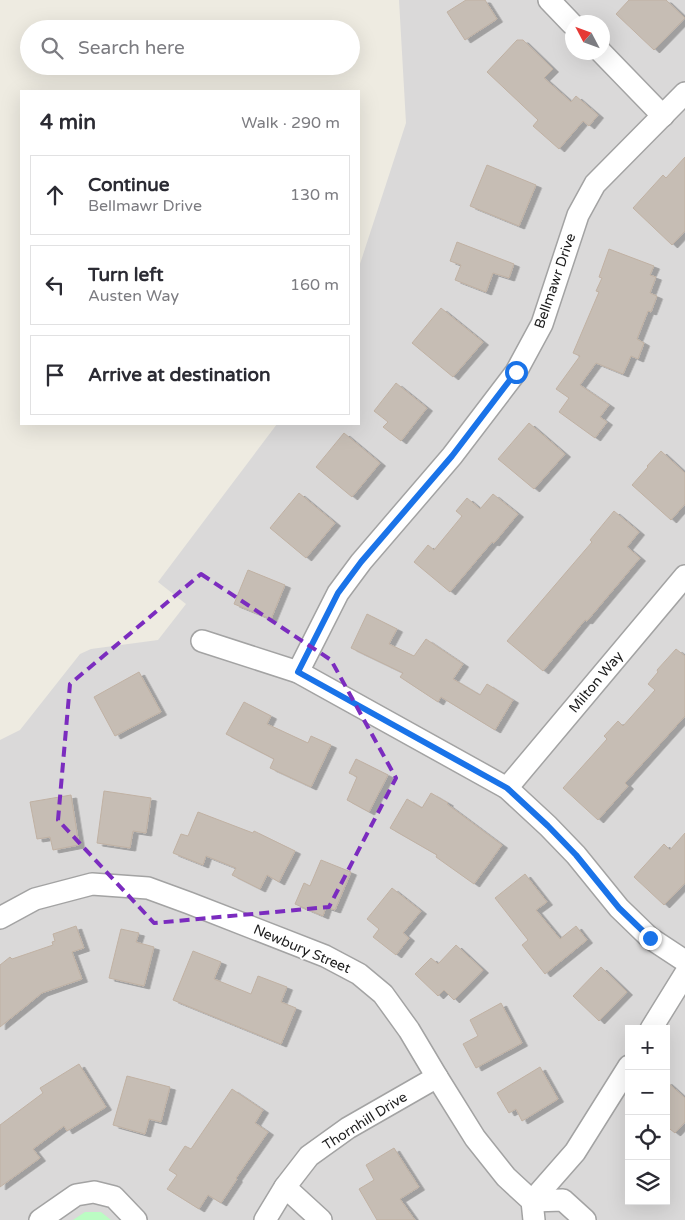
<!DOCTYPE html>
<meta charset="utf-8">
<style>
:root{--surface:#fff;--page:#f2f2f3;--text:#2b2b33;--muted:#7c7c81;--line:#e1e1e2}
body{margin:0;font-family:"Varela Round",sans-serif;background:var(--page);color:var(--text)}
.controls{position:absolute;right:15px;bottom:15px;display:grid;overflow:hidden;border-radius:0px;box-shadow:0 5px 20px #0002}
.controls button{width:45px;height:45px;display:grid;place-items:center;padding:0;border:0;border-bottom:1px solid var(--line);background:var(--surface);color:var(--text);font:25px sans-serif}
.compass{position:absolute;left:565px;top:15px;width:45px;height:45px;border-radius:50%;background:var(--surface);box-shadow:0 5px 20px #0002;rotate:311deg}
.stop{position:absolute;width:15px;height:15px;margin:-11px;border:4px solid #1a73e8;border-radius:50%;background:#fff}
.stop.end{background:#1a73e8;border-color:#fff;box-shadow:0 1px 5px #0008}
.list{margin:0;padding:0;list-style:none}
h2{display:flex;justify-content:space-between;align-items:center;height:65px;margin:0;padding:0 20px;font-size:21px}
h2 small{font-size:16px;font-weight:400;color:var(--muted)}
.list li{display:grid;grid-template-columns:32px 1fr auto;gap:15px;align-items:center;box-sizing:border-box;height:80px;margin:0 10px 10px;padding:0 10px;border:1px solid var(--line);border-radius:0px}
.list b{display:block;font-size:19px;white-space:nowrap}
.list p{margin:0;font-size:16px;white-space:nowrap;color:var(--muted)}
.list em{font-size:16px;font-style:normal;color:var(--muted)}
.icon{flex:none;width:28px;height:28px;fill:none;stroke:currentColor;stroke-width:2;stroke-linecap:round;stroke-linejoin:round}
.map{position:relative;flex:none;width:685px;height:1220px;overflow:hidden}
.search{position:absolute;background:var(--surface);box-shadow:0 5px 20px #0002;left:20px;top:20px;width:340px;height:55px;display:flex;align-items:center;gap:12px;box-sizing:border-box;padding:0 18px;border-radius:28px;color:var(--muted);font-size:19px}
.panel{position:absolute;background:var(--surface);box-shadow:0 5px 20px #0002;left:20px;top:90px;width:340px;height:335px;border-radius:0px}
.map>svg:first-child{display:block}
.residential{fill:#dad9d9;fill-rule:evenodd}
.park{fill:#bbfcc3}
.building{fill:#c6bdb4;stroke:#c0b1a3;filter:url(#shadow)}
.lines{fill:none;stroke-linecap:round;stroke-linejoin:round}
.street-casing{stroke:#a3a3a3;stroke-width:24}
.street{stroke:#fff;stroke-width:21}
.route{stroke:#1a73e8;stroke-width:6}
.marked{fill:none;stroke:#7b2cbf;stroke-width:4;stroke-dasharray:10 6;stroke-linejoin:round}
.labels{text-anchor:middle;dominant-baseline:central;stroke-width:4;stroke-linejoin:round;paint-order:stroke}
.street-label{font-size:14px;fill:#1c1c1c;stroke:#fff}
</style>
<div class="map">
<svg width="685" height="1220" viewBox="0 0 685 1220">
<defs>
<filter id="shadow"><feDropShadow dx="5.5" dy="3" stdDeviation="0" flood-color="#0004"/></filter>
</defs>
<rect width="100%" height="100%" fill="#eeebe1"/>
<path class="residential" d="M399,0H685V1220H0V740L20,730L80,654L91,649L158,640L186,604L158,582L277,424H359V267L406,123ZM572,22H602V52H572ZM629,1029H666V1201H629Z"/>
<path class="park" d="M85,1212H101L111,1220H73Z"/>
<g class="building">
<path d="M466,0H485L497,19L465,40L447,12Z"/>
<path d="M629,0H666L685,18L654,50L616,14Z"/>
<path d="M517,40H523L553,69L544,78L571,102L576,96L598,115L589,126L583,121L559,149L533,126L538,120L487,72Z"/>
<path d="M685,157V231L672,245L633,208L663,175L666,178Z"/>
<path d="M487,165L536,185L519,226L470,206Z"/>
<path d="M457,242L514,264L509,278L493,273L486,292L455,280L461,265L450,261Z"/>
<path d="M609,249L654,266L650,275L656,277L650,293L657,296L651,312L648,311L637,339L644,343L638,359L631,356L623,374L596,363L580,385L609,405L600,417L607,422L595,438L559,412L569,398L556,389L580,356L573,353L599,292L596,291L602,278L599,277Z"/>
<path d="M441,308L483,342L453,377L412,343Z"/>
<path d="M396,383L427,408L401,441L383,427L388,422L374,411Z"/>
<path d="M529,423L565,454L534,489L498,459Z"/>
<path d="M344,433L380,463L352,497L316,467Z"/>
<path d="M661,451L685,473V504L671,520L632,485L648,467L647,466Z"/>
<path d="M299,493L335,523L306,558L270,528Z"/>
<path d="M493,494L518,514L494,543L492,542L450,592L414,562L428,545L434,550L462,516L456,511L467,498L480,509Z"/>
<path d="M614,511L639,532L627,547L640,558L587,621L585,620L543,671L507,641L592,542L590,540Z"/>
<path d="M248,570L285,585L271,619L234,604Z"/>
<path d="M367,614L397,629L389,644L414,656L426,639L463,664L453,679L480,695L487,684L513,700L495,730L441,697L438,702L400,677L403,673L351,648Z"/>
<path d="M676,649L685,656V716L625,783L628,786L598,820L563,788L607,739L604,736L618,721L623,726L655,690L648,684L658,672L657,670Z"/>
<path d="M139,672L161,712L115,736L94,697Z"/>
<path d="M244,702L271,716L267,724L308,743L311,736L331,745L311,787L270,768L274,759L226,734Z"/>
<path d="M356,759L388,775L369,812L347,800L357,777L349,773Z"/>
<path d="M104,791L151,798L146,833L133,831L130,848L97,843Z"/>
<path d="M431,793L448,803L447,804L502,845L474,884L436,857L437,855L390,828L407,799L422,808Z"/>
<path d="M71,795L79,845L53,850L50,837L37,839L30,802Z"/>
<path d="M198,812L253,833L254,831L295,851L279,882L267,875L260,889L232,875L236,868L206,856L203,865L173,853L181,834L188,836Z"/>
<path d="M685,833V883L664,905L634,877L664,844L670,850Z"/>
<path d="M321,860L351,872L335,910L326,907L323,916L295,904L304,883L310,886Z"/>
<path d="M525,874L547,902L536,910L560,939L576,926L587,940L545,974L522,945L528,940L495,898Z"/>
<path d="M392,888L421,911L403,933L409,938L396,955L373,937L379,929L367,919Z"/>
<path d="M76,926L84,948L72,952L82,979L42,993L0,1027V965L10,957L12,959L53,945L52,942L55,941L53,934Z"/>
<path d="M121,929L139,933L136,942L154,947L144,986L109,978Z"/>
<path d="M456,945L483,970L454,1000L444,990L438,996L415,974L431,958L438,964Z"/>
<path d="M193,951L221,962L214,979L251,994L258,976L287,987L281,1002L296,1008L281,1044L173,1000Z"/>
<path d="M601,967L627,992L599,1021L573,996Z"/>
<path d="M501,1003L522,1043L476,1068L463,1044L478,1036L470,1020Z"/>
<path d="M79,1064L106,1107L67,1131L64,1126L33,1149L40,1158L0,1187V1125L43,1093L40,1088Z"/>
<path d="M540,1067L558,1099L522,1121L516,1109L509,1113L497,1093Z"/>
<path d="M127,1076L170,1087L161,1122L149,1119L145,1134L113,1125Z"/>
<path d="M666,1081L685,1098V1122L675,1133L666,1126Z"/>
<path d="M232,1089L263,1110L255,1123L268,1132L236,1178L237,1179L221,1203L208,1195L199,1209L167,1189L177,1175L169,1170L185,1146L191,1149Z"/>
<path d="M394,1148L419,1187L400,1199L415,1220H377L359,1189L374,1180L366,1165Z"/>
</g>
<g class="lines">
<g class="street-casing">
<g id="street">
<path d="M549,0L572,24"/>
<path d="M601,52L663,116"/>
<path d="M202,641L298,672L507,788L548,826L576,855L619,908L650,938L685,961"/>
<path d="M298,672L338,593L361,562L452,456L516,372L542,324L578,215L595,184L685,93"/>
<path d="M507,788L685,576"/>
<path d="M0,918L35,899L92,884L148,888L189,903L325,956L359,974L383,994L409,1030L437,1077L475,1138L506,1177L532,1201L534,1220"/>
<path d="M651,1029L685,974"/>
<path d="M285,1187L321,1220"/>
<path d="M532,1201L575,1152L629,1066"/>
<path d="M532,1201L563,1200L585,1220"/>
<path d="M40,1220L76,1195L94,1192L114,1197L136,1220"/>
<path d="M265,1220L285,1187L309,1156L348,1128L437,1077"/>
</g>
</g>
<use href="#street" class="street"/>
</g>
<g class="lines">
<path class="route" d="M516,372L452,456L361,562L338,593L298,672L507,788L548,826L576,855L619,908L650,938"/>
</g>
<path class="marked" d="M201,574L331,660L396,778L329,907L154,923L58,820L70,684Z"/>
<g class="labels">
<g class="street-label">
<text transform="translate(555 281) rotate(-71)">Bellmawr Drive</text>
<text transform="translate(596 682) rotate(-50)">Milton Way</text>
<text transform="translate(302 949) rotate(23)">Newbury Street</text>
<text transform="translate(365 1121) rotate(-32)">Thornhill Drive</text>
</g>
</g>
</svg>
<div class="controls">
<button>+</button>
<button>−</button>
<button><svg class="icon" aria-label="locate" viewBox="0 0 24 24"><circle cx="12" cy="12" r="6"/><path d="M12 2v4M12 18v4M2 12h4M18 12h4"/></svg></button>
<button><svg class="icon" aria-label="layers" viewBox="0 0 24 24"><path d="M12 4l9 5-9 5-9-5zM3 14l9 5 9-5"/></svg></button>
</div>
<svg class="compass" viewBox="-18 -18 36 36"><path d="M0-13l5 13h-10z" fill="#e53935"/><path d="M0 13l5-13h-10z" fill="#7c7c81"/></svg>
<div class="stop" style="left:516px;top:372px"></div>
<div class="stop end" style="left:650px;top:938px"></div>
<div class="search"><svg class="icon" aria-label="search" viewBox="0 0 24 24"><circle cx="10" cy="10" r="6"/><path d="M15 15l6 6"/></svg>Search here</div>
<section class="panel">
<h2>4 min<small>Walk · 290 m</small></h2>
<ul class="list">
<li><svg class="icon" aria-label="ahead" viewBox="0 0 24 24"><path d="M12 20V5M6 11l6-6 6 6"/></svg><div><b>Continue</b><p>Bellmawr Drive</p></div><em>130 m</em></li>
<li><svg class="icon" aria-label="left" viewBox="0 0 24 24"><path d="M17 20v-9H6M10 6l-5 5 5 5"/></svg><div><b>Turn left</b><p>Austen Way</p></div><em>160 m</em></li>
<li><svg class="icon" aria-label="arrive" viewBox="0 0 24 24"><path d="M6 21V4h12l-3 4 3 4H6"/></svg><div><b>Arrive at destination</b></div></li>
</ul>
</section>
</div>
